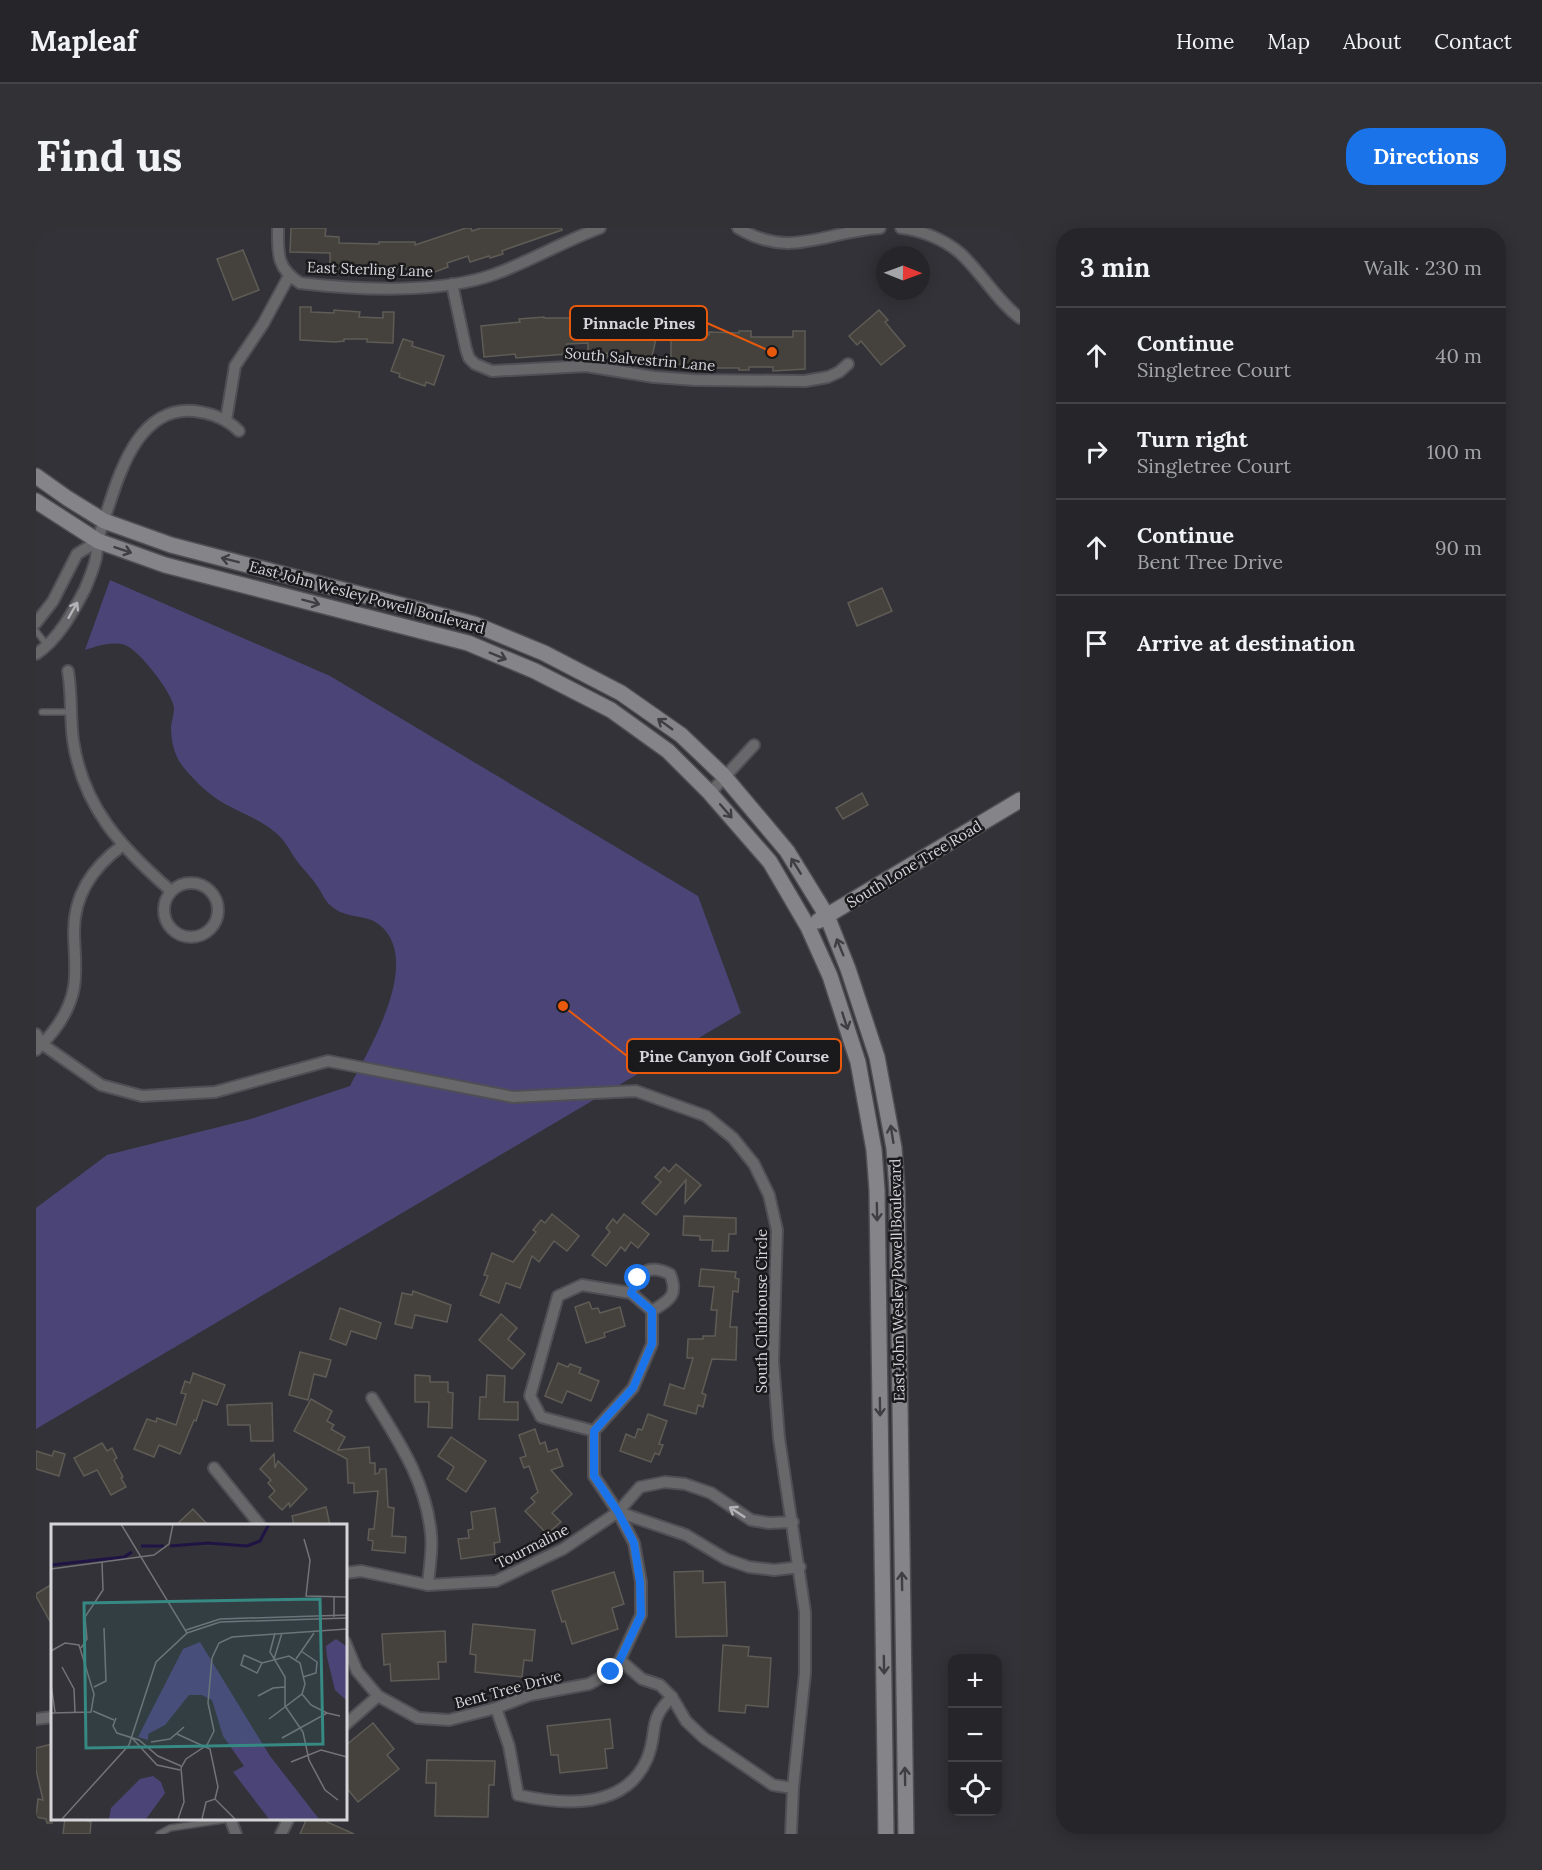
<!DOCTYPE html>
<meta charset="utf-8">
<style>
:root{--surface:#26262a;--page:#323236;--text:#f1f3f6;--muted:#a4a5a8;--line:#424347;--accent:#1a73e8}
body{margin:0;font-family:Lora,serif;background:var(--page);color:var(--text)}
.controls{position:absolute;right:18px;bottom:18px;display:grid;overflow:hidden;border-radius:12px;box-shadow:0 3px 15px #0003}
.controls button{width:54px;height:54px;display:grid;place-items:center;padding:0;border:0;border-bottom:2px solid var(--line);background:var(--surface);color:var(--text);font:30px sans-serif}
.compass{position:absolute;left:840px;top:18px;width:54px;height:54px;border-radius:50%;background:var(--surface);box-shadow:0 3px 15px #0003;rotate:91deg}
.stop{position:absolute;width:18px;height:18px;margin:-14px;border:4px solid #1a73e8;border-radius:50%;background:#fff}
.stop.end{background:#1a73e8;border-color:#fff;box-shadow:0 2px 6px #0008}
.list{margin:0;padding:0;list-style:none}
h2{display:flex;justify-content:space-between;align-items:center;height:78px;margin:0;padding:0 24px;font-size:26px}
h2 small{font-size:20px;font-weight:400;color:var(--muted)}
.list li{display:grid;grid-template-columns:39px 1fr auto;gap:18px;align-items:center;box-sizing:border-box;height:96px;padding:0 24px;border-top:2px solid var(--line)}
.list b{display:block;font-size:22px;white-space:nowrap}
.list p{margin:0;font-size:20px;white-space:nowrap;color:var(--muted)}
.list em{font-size:20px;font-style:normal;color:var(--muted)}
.icon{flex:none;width:33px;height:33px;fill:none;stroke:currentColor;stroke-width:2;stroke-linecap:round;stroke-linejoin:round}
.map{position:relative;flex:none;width:984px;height:1606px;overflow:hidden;border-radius:24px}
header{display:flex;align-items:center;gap:36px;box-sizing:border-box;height:84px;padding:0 30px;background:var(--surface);border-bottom:2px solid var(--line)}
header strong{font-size:28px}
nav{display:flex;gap:33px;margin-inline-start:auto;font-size:21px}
.intro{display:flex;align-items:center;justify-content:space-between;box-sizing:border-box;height:144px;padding:0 36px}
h1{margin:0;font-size:42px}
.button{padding:15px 27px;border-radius:24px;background:var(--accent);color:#fff;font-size:21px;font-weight:700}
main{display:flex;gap:36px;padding:0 36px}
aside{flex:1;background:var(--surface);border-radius:24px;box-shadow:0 3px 15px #0003}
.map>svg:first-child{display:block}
.green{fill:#4b4577}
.building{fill:#45423d;stroke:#5f5c56;stroke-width:1.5}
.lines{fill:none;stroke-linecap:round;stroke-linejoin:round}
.lane-casing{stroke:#504f55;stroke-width:8}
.street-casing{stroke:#504f55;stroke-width:14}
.secondary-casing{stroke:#504f55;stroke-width:18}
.lane{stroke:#68686a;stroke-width:5}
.street{stroke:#68686a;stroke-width:10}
.secondary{stroke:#858589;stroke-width:15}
.oneway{stroke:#3f3f43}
.oneway2{stroke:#b4b4b8}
.route{stroke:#1a73e8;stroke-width:8}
.labels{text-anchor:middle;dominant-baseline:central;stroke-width:5;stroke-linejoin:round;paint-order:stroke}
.street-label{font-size:15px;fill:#d5d5d9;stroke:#1a1a1d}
.inset-river{fill:none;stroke:#1f1444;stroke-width:3}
.inset-road{fill:none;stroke:#747378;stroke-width:1.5}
.view{fill:#378983;fill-opacity:0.15;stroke:#378983;stroke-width:3}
.inset-edge{fill:none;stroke:#d5d5d9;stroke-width:3}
.leader{fill:none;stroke:#e8590c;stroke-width:2}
.callout-dot{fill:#e8590c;stroke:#1a1a1d;stroke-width:2}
.callout{fill:#1a1a1d;stroke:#e8590c;stroke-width:2}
.callout-label{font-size:16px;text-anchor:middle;font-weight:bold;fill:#d5d5d9}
</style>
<header>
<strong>Mapleaf</strong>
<nav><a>Home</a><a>Map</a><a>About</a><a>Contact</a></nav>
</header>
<div class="intro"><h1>Find us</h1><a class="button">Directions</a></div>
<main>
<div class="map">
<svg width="984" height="1606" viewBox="0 0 984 1606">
<rect width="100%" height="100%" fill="#333238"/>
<path class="green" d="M74,352L294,448L662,668L705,785L0,1201V980L71,927L215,891L314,858C333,821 385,736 346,699C331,684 311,693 294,677C288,672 286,664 281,658C276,650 270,644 264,637C255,626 251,614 240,605C226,592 205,585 189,576C173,567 160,554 148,540C138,528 135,513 135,498C136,492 138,486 138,480C137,465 102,421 89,417C76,413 62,418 49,422Z"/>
<g class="building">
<path d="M255,0H290L289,8L303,9V15L343,16V14H379V17L430,0H435L436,3L445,0H525L526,2L471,21L466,23L467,26L454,30L453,28L434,34L432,28L411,35L412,39L396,45H376V41H354V46H344L326,44V40H304V44H294V25L254,24Z"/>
<path d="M207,22L223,62L197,72L181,31Z"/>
<path d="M264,79H275V84L298,85V82L324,84L323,89L347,90V84H358L357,115L331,114V111H308V113L299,114L264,112Z"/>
<path d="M843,82L852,92L849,94L869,118L845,137L825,113L821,117L813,108Z"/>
<path d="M508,89V90H563V93L621,106L615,133L584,126L583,132L571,130L572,125L552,126V115L531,116V126L480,130L479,126L448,129L445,98L484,94L483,91Z"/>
<path d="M703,103H715V109H757V103H769V141L737,143V139H713V142H703V140H666V137L635,136V106L673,107V104L703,105Z"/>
<path d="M367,111L377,114L376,118L408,128L398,157L390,154L389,158L363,149L364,146L355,143Z"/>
<path d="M846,360L856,383L821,398L812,375Z"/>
<path d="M826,565L832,577L807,591L800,580Z"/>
<path d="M640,936L665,957L649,975L650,952L620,987L606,975L625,954L619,949L628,939L633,944Z"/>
<path d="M516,986L543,1008L531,1023L518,1013L503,1034L496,1028L484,1060L470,1055L463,1075L444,1067L452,1048L448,1047L456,1025L477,1034L500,1004L497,1002L505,992L509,995Z"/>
<path d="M588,986L613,1006L602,1020L595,1014L589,1023L585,1019L570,1038L556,1027L574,1004L570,1000L577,991L581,995Z"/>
<path d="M648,988L700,990V1006H693L692,1023H676L677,1012H664V1008L647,1007Z"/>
<path d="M665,1041L700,1044L699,1050L703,1051L702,1064L697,1063L694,1099H701L700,1132L676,1131L666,1165L670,1167L667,1179L662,1177L660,1186L628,1177L634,1156L648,1161L657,1130H651L652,1111H667V1108H679L681,1082H675L678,1059L663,1058Z"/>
<path d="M377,1063L415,1077L411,1094L379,1087L376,1100L359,1096L366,1065L376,1067Z"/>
<path d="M553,1074L556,1081L562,1080L564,1085L584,1079L589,1098L568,1105L569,1109L550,1115L539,1079Z"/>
<path d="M304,1080L345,1095L340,1111L315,1103L310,1117L294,1111Z"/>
<path d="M465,1086L481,1100L472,1111L489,1126L476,1141L443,1112Z"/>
<path d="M264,1124L295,1132L290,1149L278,1146L272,1172L253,1167Z"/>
<path d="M522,1135L532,1139L534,1136L545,1140L543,1145L563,1153L555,1173L531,1163L526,1175L509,1168Z"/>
<path d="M157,1145L189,1157L181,1177L167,1172L160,1193L158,1192L144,1226L123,1217L118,1229L98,1221L111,1191L120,1194L121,1190L140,1197L150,1166L145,1165L149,1153L154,1155Z"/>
<path d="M379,1147L394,1148V1154H412V1164L417,1165L416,1200L392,1199L393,1174H379Z"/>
<path d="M451,1147L469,1148L468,1174H482V1192L443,1191L444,1169H450Z"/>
<path d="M275,1171L296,1183L291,1193L298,1197L295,1201L309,1209L302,1222L333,1219L334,1235H339V1246L343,1245L344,1241H350L352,1279L358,1280L356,1308L370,1309L369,1325L336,1322L337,1313L332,1312L333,1301H338L342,1263L318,1265V1255H312L311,1231L258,1203Z"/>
<path d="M236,1175L237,1213H215L214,1197H192L191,1177Z"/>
<path d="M612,1186L631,1193L623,1216L627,1217L623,1227L619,1225L615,1234L584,1223L590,1206L599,1210L602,1201L606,1202Z"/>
<path d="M499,1201L504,1216L509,1214L512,1224L521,1221L527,1238L515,1242L536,1266L516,1285L525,1294L511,1306L489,1283L499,1274L495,1270L502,1264L493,1238L488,1240L484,1230L490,1228L483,1207Z"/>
<path d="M415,1209L450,1233L430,1264L411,1251L418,1239L402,1228Z"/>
<path d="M66,1215L71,1223L76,1220L81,1230L78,1232L87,1249L85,1250L90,1259L75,1267L61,1242L48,1248L38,1230Z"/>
<path d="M0,1223L16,1228L18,1223L29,1226L23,1248L0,1241Z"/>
<path d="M238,1226L239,1240L242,1233L271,1261L254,1279L253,1275L246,1282L233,1269L239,1263L232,1255L235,1252L224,1241Z"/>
<path d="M290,1279L294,1297H258L256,1288Z"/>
<path d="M459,1280L464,1314L458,1315L459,1326L425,1331L422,1311L433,1310L432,1302L437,1301L435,1284Z"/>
<path d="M157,1281L172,1297H140Z"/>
<path d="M667,1343V1355L689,1354L691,1408L640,1409L638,1344Z"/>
<path d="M578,1344L588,1376L576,1380L582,1401L536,1416L529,1393L526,1394L516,1363Z"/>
<path d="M16,1356V1397L0,1368V1366Z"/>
<path d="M437,1396L499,1402L496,1433L488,1432L486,1449L439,1444L440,1427L434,1426Z"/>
<path d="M409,1403L410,1434H402L403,1451L355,1453L354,1436L348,1437L346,1406Z"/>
<path d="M687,1417L713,1419L712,1428L735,1430L732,1479L710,1477L709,1485L683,1483Z"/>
<path d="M574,1491L577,1520L569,1521L571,1540L524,1545L522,1527H515L511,1498Z"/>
<path d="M337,1495L358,1521L351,1527L363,1541L322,1574L309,1558V1518Z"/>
<path d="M16,1516V1595H11L10,1591L0,1589L2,1571L7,1572L0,1542V1520Z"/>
<path d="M391,1532L459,1533L458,1557H453L452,1589L399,1588L400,1555H390Z"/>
<path d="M29,1590H51V1593L55,1594L54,1606H27Z"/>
<path d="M271,1590H293L291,1594L318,1606H264Z"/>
</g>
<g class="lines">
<g class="lane-casing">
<g id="lane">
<path d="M0,403L11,417"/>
<path d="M6,484H35"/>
<path d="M123,1606L134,1600L194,1591"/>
</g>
</g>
<g class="street-casing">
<g id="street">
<path d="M242,0C242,25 240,40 264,55C322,62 404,66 459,46C495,33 528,13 564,0"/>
<path d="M702,0C755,32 790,3 844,0"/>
<path d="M865,0C885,2 909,12 924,25C946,45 960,72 984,90"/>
<path d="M416,56L430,121L433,130L439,136L456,143L550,138L618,149L659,152L769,153L792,149L803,144L812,136"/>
<path d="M190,192L199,138L227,96L253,48"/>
<path d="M0,395L17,373L41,326L62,313"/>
<path d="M0,426C22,412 37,384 49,361C53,351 58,340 60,330C61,324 61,318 62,312C65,300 69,289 73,277C86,237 106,178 158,183C175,185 190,190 203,203"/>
<path d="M32,443C36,466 34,489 37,512C47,580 86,620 135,663"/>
<path d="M674,565L718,517"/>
<circle cx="155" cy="682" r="27"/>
<path d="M0,806L6,816L65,857L106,868L179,864L292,833L477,869L600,863L670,888L697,910L718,936L733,967L741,1002L737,1133L743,1210L769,1384V1445L757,1560L755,1606"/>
<path d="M0,822C18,805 34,783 38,759C41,740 38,721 38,703C38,666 58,638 87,617"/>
<path d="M595,1065C605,1045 610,1035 634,1046C643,1068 633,1072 616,1083"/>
<path d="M336,1170C363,1214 390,1253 395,1306C397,1322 393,1341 392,1357"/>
<path d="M178,1240L224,1297"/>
<path d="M582,1284L650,1307L690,1331L713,1339L738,1342L764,1339"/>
<path d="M309,1345L325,1343L392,1357L460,1353L527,1321L582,1284L604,1259L629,1254L649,1256L675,1265L715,1292L733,1295L757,1294"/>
<path d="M309,1414L321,1443L342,1468L382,1490L413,1492L460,1480L494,1467L553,1456L575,1444L584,1432L605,1387V1354L598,1315L582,1284L558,1248V1203L597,1160L616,1116V1083L595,1065L546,1057L522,1068L494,1168L505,1189L558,1203"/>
<path d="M584,1432L606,1451L624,1457L636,1469L650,1493L668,1510L737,1557L757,1560"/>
<path d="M460,1480L473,1518L482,1567C527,1577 589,1582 611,1531C623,1503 610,1494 636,1469"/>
<path d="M0,1491L16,1489"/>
<path d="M309,1497L342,1468"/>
<path d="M194,1590L200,1606"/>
<path d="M245,1606L253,1590"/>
</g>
</g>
<g class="secondary-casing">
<g id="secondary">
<path d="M0,248L31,270L68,293L135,317L438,396L508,425L585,465L645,507L688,548L751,623L791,688L812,741L841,829L858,920L861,962L870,1606"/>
<path d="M0,273L62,313L129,337L432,415L499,443L575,482L632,523L674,565L734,634L772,699L794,748L822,834L838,922L841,962L850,1606"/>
<path d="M782,693L984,572"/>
</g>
</g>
<use href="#lane" class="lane"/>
<use href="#street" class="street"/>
<use href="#secondary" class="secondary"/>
</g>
<defs><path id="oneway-shaft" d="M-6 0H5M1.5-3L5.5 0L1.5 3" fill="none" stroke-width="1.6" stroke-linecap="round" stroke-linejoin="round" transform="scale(1.5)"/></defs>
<g class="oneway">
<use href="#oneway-shaft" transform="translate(87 322) rotate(19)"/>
<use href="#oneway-shaft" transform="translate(194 332) rotate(-166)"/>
<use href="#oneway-shaft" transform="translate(275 374) rotate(15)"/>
<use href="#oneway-shaft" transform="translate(462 428) rotate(22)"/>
<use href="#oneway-shaft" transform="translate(629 496) rotate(-144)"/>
<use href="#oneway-shaft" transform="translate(690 583) rotate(49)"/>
<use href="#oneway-shaft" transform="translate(760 638) rotate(-122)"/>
<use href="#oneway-shaft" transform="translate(804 719) rotate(-112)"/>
<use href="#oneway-shaft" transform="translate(809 793) rotate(72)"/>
<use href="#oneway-shaft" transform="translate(856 906) rotate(-99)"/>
<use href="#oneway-shaft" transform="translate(841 984) rotate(89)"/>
<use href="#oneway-shaft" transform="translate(844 1179) rotate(89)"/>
<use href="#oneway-shaft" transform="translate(866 1353) rotate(-91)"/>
<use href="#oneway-shaft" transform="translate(848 1437) rotate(89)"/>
<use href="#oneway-shaft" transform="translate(869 1548) rotate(-91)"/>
</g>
<g class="oneway2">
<use href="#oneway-shaft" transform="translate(37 382) rotate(-60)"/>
<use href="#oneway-shaft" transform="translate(701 1284) rotate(-147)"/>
</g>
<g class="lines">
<path class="route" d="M575,1444L584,1432L605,1387L604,1354L598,1315L582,1284L558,1248V1203L597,1160L616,1116V1083L595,1065L602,1050"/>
</g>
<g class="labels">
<g class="street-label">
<text transform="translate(334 41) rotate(2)">East Sterling Lane</text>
<text transform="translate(604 131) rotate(5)">South Salvestrin Lane</text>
<text transform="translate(331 369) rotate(15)">East John Wesley Powell Boulevard</text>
<text transform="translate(878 636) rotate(-31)">South Lone Tree Road</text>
<text transform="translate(861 1052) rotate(-91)">East John Wesley Powell Boulevard</text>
<text transform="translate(725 1083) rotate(-90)">South Clubhouse Circle</text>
<text transform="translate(496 1318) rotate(-27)">Tourmaline</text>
<text transform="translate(472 1461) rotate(-15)">Bent Tree Drive</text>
</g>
</g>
<g transform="translate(15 1296)">
<rect width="296" height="296" fill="#333238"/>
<path d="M285,115L295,122V176L284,166L276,133L275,122ZM149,118L219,232L268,295H218L182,248L193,242L172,212L161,176L151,171H138L114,201L97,210V216L87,213L132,125ZM102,252L110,258L114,269L95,295H58L60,284L89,255Z" fill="#4b4577"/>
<path class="inset-river" d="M90,22H113M119,22L157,19L196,22L209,17L218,0M0,41L73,33L81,28"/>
<path class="inset-road" d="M253,15L259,36L255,72L296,73M0,45L103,31L118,20L122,0M283,73V93M135,106L169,95L296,91M136,109L169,98L296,94M224,109L219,128L234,153V182L252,208L258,236L274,266L287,276M30,124L36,115L34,93L52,66L51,38M0,127L14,119L28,121L43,170L40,188L0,189M250,127L266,138L265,149L252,153M223,135L231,109M245,135L263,109M211,139L206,149L190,141L193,131L211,139L238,132L249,139L254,160L251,170L218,195M11,143L23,165L24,188M0,160L4,188M43,163L55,157L53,104M251,170L260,181L276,189M207,172L222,164L234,163M42,187L63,196M65,194L62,202L66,209L88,216L107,232L130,242M126,210L159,225L167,263L164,275M81,214L106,241L129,246M231,214L276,189L289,192M100,218L119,215L133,203M240,238L270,226L296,233M11,295L78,221L105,138L136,109L70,0M127,295L133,278L130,244L135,235L156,221L163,207L157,179L161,134L168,119L181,113L296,105M151,295L155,278L164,275L184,295"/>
<path class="view" d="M269,75L272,220L35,224L33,79Z"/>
<rect width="296" height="296" class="inset-edge"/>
</g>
<path class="leader" d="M736 124L671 95M527 778L591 828"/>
<g class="callout-dot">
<circle cx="736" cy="124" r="6"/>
<circle cx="527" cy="778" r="6"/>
</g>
<g class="callout">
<rect x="534" y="78" width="137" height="34" rx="6"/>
<rect x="591" y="811" width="214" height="34" rx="6"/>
</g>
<g class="callout-label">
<text x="603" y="101">Pinnacle Pines</text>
<text x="698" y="834">Pine Canyon Golf Course</text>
</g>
</svg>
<div class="controls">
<button>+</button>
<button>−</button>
<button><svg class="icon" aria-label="locate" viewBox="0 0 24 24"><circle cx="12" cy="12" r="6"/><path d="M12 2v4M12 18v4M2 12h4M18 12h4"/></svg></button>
</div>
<svg class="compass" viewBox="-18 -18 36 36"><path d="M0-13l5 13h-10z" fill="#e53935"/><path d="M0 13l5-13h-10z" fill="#a4a5a8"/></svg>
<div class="stop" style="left:602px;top:1050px"></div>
<div class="stop end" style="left:575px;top:1444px"></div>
</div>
<aside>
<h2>3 min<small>Walk · 230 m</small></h2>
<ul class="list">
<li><svg class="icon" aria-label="ahead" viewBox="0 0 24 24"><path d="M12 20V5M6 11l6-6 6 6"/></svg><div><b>Continue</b><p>Singletree Court</p></div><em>40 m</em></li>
<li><svg class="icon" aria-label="right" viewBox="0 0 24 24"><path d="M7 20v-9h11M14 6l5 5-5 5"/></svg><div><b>Turn right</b><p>Singletree Court</p></div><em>100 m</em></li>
<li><svg class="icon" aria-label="ahead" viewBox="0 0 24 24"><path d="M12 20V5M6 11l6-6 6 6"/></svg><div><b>Continue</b><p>Bent Tree Drive</p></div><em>90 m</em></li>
<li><svg class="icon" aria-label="arrive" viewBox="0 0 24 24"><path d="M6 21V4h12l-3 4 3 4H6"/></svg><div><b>Arrive at destination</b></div></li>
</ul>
</aside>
</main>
